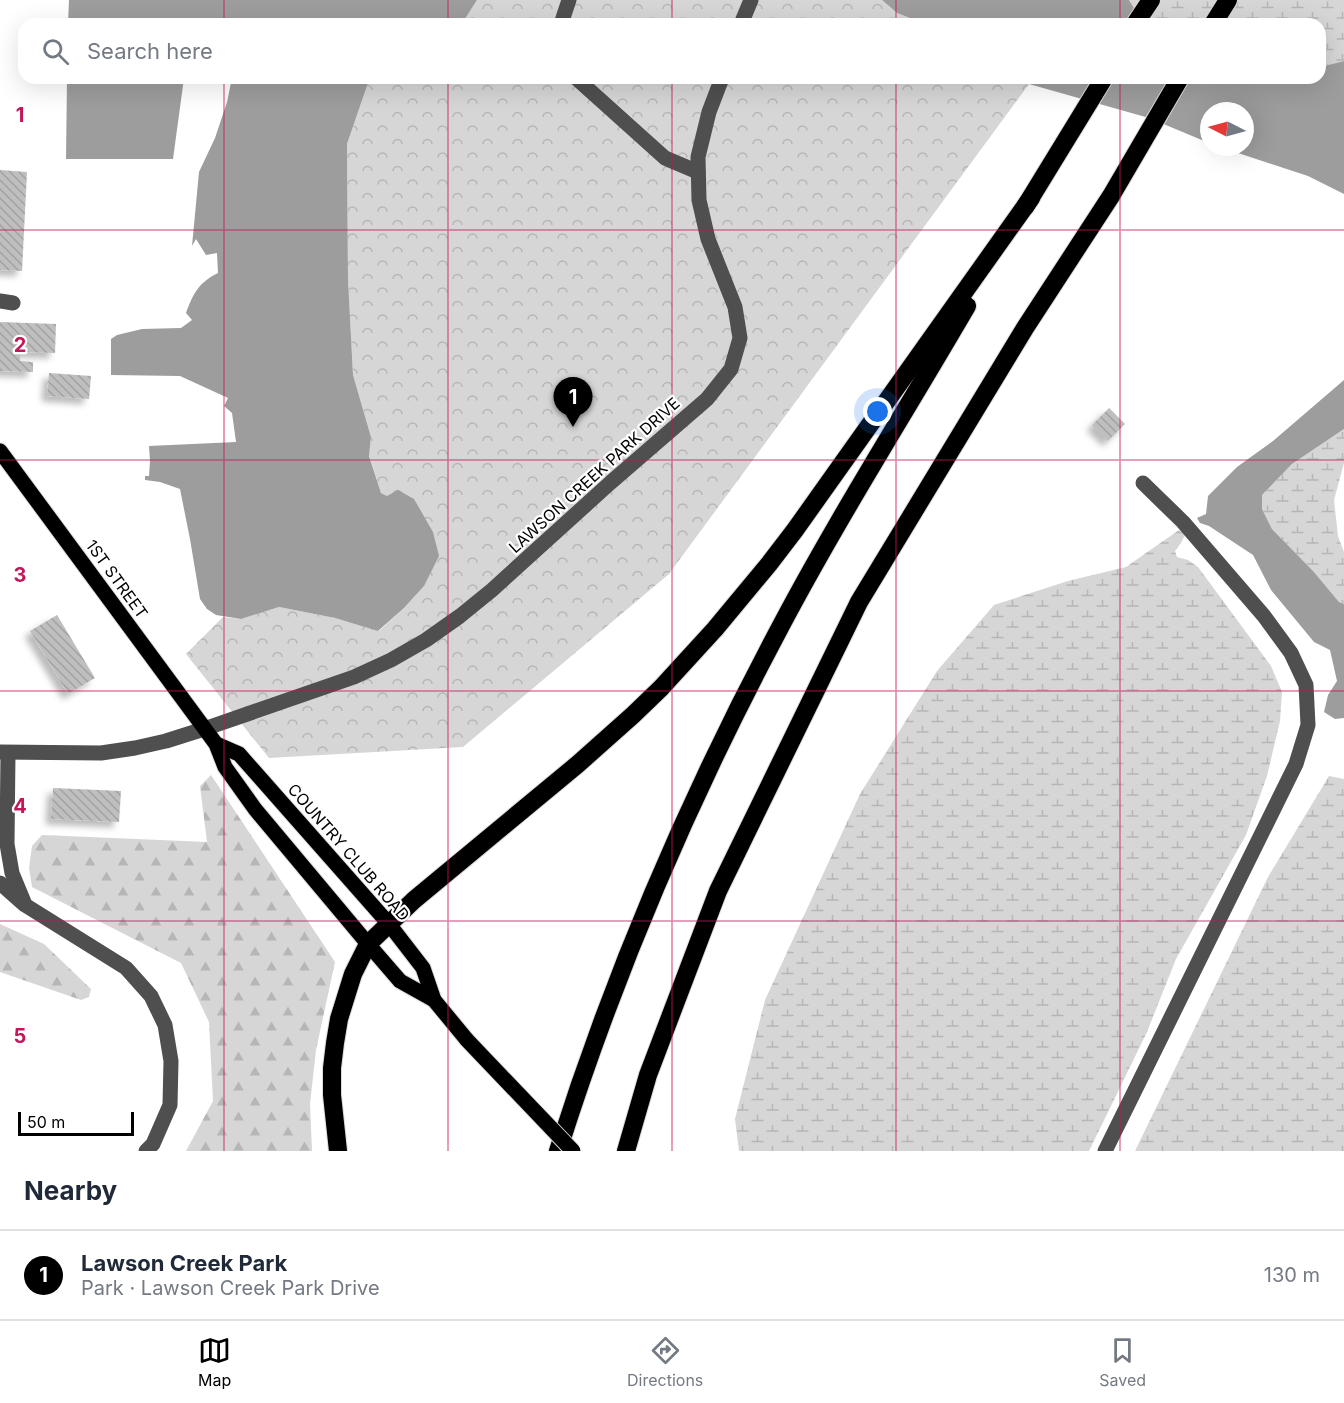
<!DOCTYPE html>
<meta charset="utf-8">
<style>
:root{--surface:#fff;--page:#f6f6f7;--text:#1f2937;--muted:#747a83;--line:#e0e1e3;--accent:#000}
body{margin:0;font-family:Inter,sans-serif;background:var(--page);color:var(--text)}
.compass{position:absolute;left:1200px;top:102px;width:54px;height:54px;border-radius:50%;background:var(--surface);box-shadow:0 6px 24px #0002;rotate:276deg}
.scale{position:absolute;left:18px;bottom:15px;width:116px;box-sizing:border-box;padding-left:6px;border:3px solid #000;border-top:0;font-size:16px;line-height:21px;white-space:nowrap;color:#000;-webkit-text-stroke:4px #fff;paint-order:stroke}
.you{position:absolute;left:878px;top:412px;width:21px;height:21px;margin:-15px;border:4px solid #fff;border-radius:50%;background:#1a73e8;box-shadow:0 0 0 9px #1a73e833}
.badge{display:grid;place-items:center;width:39px;height:39px;border-radius:50%;background:var(--accent);color:#fff;font-size:20px;font-weight:700}
.pin{position:absolute;translate:-50% -50px;filter:drop-shadow(0 2px 3px #0008)}
.pin::after{content:'';position:absolute;top:32px;width:21px;height:18px;background:inherit;clip-path:polygon(0 0,100% 0,50% 100%)}
.list{margin:0;padding:0;list-style:none}
h2{display:flex;justify-content:space-between;align-items:center;height:78px;margin:0;padding:0 24px;font-size:26px}
h2 small{font-size:20px;font-weight:400;color:var(--muted)}
.list li{display:grid;grid-template-columns:39px 1fr auto;gap:18px;align-items:center;box-sizing:border-box;height:90px;padding:0 24px;border-top:2px solid var(--line)}
.list b{display:block;font-size:22px;white-space:nowrap}
.list p{margin:0;font-size:20px;white-space:nowrap;color:var(--muted)}
.list em{font-size:20px;font-style:normal;color:var(--muted)}
.icon{flex:none;width:33px;height:33px;fill:none;stroke:currentColor;stroke-width:2;stroke-linecap:round;stroke-linejoin:round}
.map{position:relative;flex:none;width:1344px;height:1151px;overflow:hidden}
.search{position:absolute;background:var(--surface);box-shadow:0 6px 24px #0002;left:18px;right:18px;top:18px;height:66px;display:flex;align-items:center;gap:15px;box-sizing:border-box;padding:0 21px;border-radius:18px;color:var(--muted);font-size:22px}
.sheet{height:168px;background:var(--surface)}
nav{display:flex;justify-content:space-around;align-items:center;box-sizing:border-box;height:84px;border-top:2px solid var(--line);background:var(--surface);font-size:16px;color:var(--muted)}
nav a{display:grid;justify-items:center;gap:3px}
nav .on{color:var(--accent)}
.map>svg:first-child{display:block}
.forest{fill:url(#forest-firs)}
.wetland{fill:url(#wetland-marsh)}
.park{fill:url(#park-crowns)}
.water{fill:#9d9d9d}
.building{fill:url(#building-back-hatch);filter:url(#shadow)}
.lines{fill:none;stroke-linecap:round;stroke-linejoin:round}
.major-casing{stroke:#dbdbdb;stroke-width:17}
.highway-casing{stroke:#dbdbdb;stroke-width:20}
.minor{stroke:#4f4f4f;stroke-width:15}
.major{stroke:#000;stroke-width:15}
.highway{stroke:#000;stroke-width:18}
.major-bridge-casing{stroke:#dbdbdb;stroke-width:17;stroke-linecap:butt}
.major-bridge{stroke:#000;stroke-width:15}
.grid{fill:none;stroke:#c2185b;stroke-width:1.5;stroke-opacity:0.55}
.labels{text-anchor:middle;dominant-baseline:central;stroke-width:4.5;stroke-linejoin:round;paint-order:stroke}
.street-label{font-size:16px;fill:#000;stroke:#fff}
.grid-label{font-size:20px;text-anchor:middle;font-weight:bold;fill:#c2185b;stroke:#fff;stroke-width:4.5;stroke-linejoin:round;paint-order:stroke}
</style>
<div class="map">
<svg width="1344" height="1151" viewBox="0 0 1344 1151">
<defs>
<pattern id="forest-firs" width="22" height="20" patternUnits="userSpaceOnUse" patternTransform="scale(1.5)"><rect width="22" height="20" fill="#d6d6d6"/><path d="M5 1l3.5 6h-7zM16 11l3.5 6h-7z" fill="#b6b6b6"/></pattern>
<pattern id="wetland-marsh" width="20" height="14" patternUnits="userSpaceOnUse" patternTransform="scale(1.5)"><rect width="20" height="14" fill="#d6d6d6"/><path d="M1 5h8M5 5V1M11 12h8M15 12V8" fill="none" stroke="#b6b6b6"/></pattern>
<pattern id="park-crowns" width="20" height="18" patternUnits="userSpaceOnUse" patternTransform="scale(1.5)"><rect width="20" height="18" fill="#d6d6d6"/><path d="M2 6a3 3 0 1 1 6 0M12 15a3 3 0 1 1 6 0" fill="none" stroke="#b6b6b6"/></pattern>
<pattern id="building-back-hatch" width="6" height="6" patternUnits="userSpaceOnUse" patternTransform="scale(1.5)"><rect width="6" height="6" fill="#bfbfbf"/><path d="M-1 5l2 2M0 0l6 6M5-1l2 2" fill="none" stroke="#a2a2a2"/></pattern>
<filter id="shadow"><feDropShadow dx="-5.5" dy="5.5" stdDeviation="3" flood-color="#0004"/></filter>
</defs>
<rect width="100%" height="100%" fill="#fff"/>
<g class="forest">
<path d="M211,775L335,962L316,1050L310,1104L312,1151H186L213,1101L209,1022L181,963L32,887L29,868L32,846L42,835L207,842L200,786Z"/>
<path d="M0,924L44,944L91,989L89,997L81,1000L0,972Z"/>
</g>
<g class="wetland">
<path d="M1129,0H1344V61L1320,67V24H1269V22L1264,18L1250,24H1144Z"/>
<path d="M1344,429V463L1334,500L1338,536L1344,552V604L1339,602L1314,572L1272,529L1262,509V495L1292,464Z"/>
<path d="M1179,530L1185,535L1181,543L1175,551L1177,557L1188,560L1198,567L1271,666L1282,692L1280,721L1267,776L1246,835L1176,959L1147,1032L1089,1151H739L735,1119L765,1000L860,794L937,671L994,605L1068,581L1126,567Z"/>
<path d="M1329,776L1344,779V1151H1135L1268,877Z"/>
</g>
<g class="park">
<path d="M477,0H882L897,13L925,24H458L465,19Z"/>
<path d="M375,78H1022L1029,84L669,574L463,747L269,758L186,654L223,617L241,619L279,607L335,618L379,631L404,608L424,586L387,496L381,493L369,455L371,437L353,375L348,279L347,144L368,83Z"/>
</g>
<g class="water">
<path d="M69,0H477L465,19L458,24H68Z"/>
<path d="M882,0H1129L1144,24H925L897,13Z"/>
<path d="M1344,61V194L1308,176L1220,147H1245V111H1209V143L1149,118L1029,84L1022,78H1320V67Z"/>
<path d="M67,78H184L173,159H66Z"/>
<path d="M232,78H375L368,83L347,144L348,279L353,375L371,437L369,456L381,493L387,496L398,490L414,499L433,532L439,556L424,586L404,608L378,631L335,618L279,607L241,619L216,615L207,609L200,599L190,539L180,489L160,482L145,480V476H149L150,461L149,446L236,442L232,413L224,406L228,398L180,376L111,375V339L117,335L142,329L181,328L192,320L186,313C193,294 199,282 218,273L217,253L206,255L196,239L192,246L199,172L215,138L227,102Z"/>
<path d="M1344,380V429L1292,464L1262,495V509L1272,529L1314,572L1339,602L1344,604V718L1335,719L1324,712L1328,695L1337,681L1330,650L1314,642L1271,590L1253,555L1209,526L1200,523L1197,518L1206,514L1208,496L1237,467L1273,441Z"/>
</g>
<g class="building">
<path d="M0,170L27,172L22,271L0,270Z"/>
<path d="M0,322L56,324L55,353L20,352V361L33,362V372L0,371Z"/>
<path d="M49,373L91,376L89,399L47,396Z"/>
<path d="M1109,408L1125,424L1108,441L1092,425Z"/>
<path d="M57,615L95,678L68,694L30,631Z"/>
<path d="M53,788L121,791L119,822L51,819Z"/>
</g>
<g class="lines">
<g class="major-casing">
<g id="major">
<path d="M0,451L216,744L225,767L255,809L368,944L400,981L434,1000"/>
<path d="M216,744L239,754L389,924L423,968L434,1000L467,1040"/>
</g>
</g>
<g class="highway-casing">
<g id="highway">
<path d="M1135,24L1151,0"/>
<path d="M1213,24L1228,0"/>
<path d="M1025,207L1104,78"/>
<path d="M338,1151L332,1095V1068L335,1043L339,1019L353,974L368,944L414,900L578,764L633,715L661,688L715,629L769,564L795,530L1031,198"/>
<path d="M558,1151C614,974 688,801 775,637C834,524 903,416 967,306"/>
<path d="M626,1151L648,1075L718,891L859,602L1025,328L1111,196L1180,78"/>
</g>
</g>
<g class="minor">
<path d="M561,24L569,0"/>
<path d="M741,24L751,0"/>
<path d="M576,78L665,158L698,172"/>
<path d="M0,301L13,303"/>
<path d="M0,752L101,753L135,748L166,741L204,729L354,677L391,660L426,640L460,616L492,590L610,483L707,399L731,369L740,338L735,307L708,239L699,200L698,157L709,112L722,78"/>
<path d="M8,753L7,844L12,873L24,902"/>
<path d="M0,883L25,905L126,968L151,996L165,1025L171,1061L170,1105L153,1144L146,1151"/>
<path d="M1105,1151L1296,764L1308,725L1306,685L1291,653L1264,616L1183,522L1143,483"/>
</g>
<use href="#major" class="major"/>
<use href="#highway" class="highway"/>
<g class="major-bridge-casing">
<path id="major-bridge" d="M467,1040L573,1151"/>
</g>
<use href="#major-bridge" class="major-bridge"/>
</g>
<path class="grid" d="M224,0V24M448,0V24M672,0V24M896,0V24M1120,0V24M224,78V1151M448,78V1151M672,78V1151M896,78V1151M1120,78V1151M0,230H1344M0,460H1344M0,691H1344M0,921H1344"/>
<g class="labels">
<g class="street-label">
<text transform="translate(594 475) rotate(-42)">LAWSON CREEK PARK DRIVE</text>
<text transform="translate(117 579) rotate(54)">1ST STREET</text>
<text transform="translate(349 852) rotate(49)">COUNTRY CLUB ROAD</text>
</g>
</g>
<g class="grid-label">
<text x="20" y="122">1</text>
<text x="20" y="352">2</text>
<text x="20" y="582">3</text>
<text x="20" y="813">4</text>
<text x="20" y="1043">5</text>
</g>
</svg>
<svg class="compass" viewBox="-18 -18 36 36"><path d="M0-13l5 13h-10z" fill="#e53935"/><path d="M0 13l5-13h-10z" fill="#747a83"/></svg>
<div class="scale">50 m</div>
<div class="you"></div>
<div class="pin badge" style="left:573px;top:427px">1</div>
<div class="search"><svg class="icon" aria-label="search" viewBox="0 0 24 24"><circle cx="10" cy="10" r="6"/><path d="M15 15l6 6"/></svg>Search here</div>
</div>
<section class="sheet">
<h2>Nearby<small></small></h2>
<ul class="list">
<li><span class="badge">1</span><div><b>Lawson Creek Park</b><p>Park · Lawson Creek Park Drive</p></div><em>130 m</em></li>
</ul>
</section>
<nav>
<a class="on"><svg class="icon" aria-label="map" viewBox="0 0 24 24"><path d="M3 6l6-2 6 2 6-2v14l-6 2-6-2-6 2zM9 4v14M15 6v14"/></svg>Map</a>
<a><svg class="icon" aria-label="directions" viewBox="0 0 24 24"><path d="M12 3l9 9-9 9-9-9zM9 14v-3h6M13 9l2 2-2 2"/></svg>Directions</a>
<a><svg class="icon" aria-label="saved" viewBox="0 0 24 24"><path d="M7 4h10v16l-5-4-5 4z"/></svg>Saved</a>
</nav>
